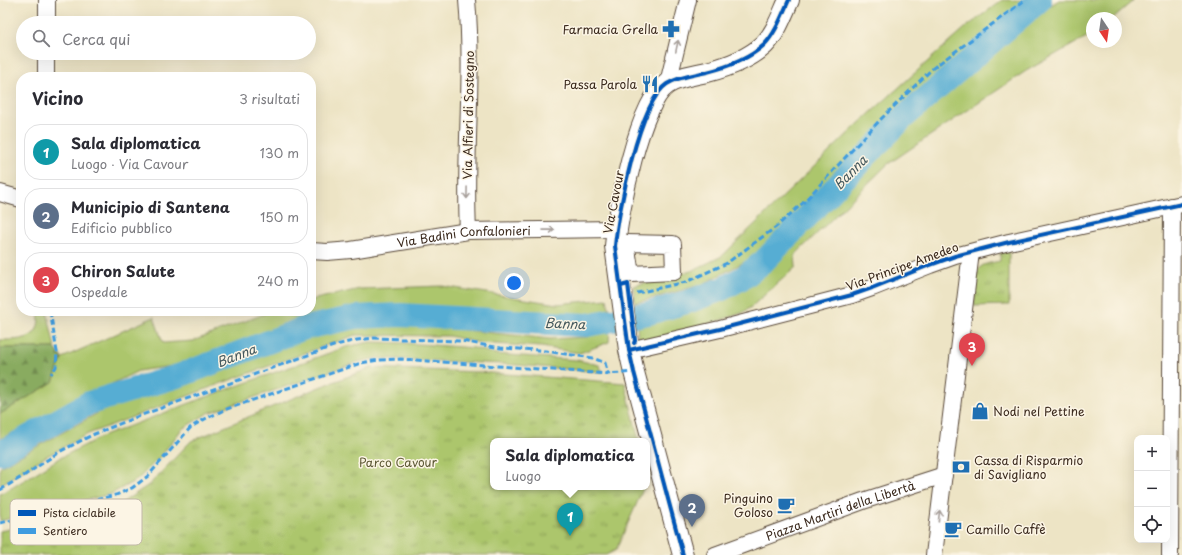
<!DOCTYPE html>
<html lang="it">
<meta charset="utf-8">
<style>
:root{--surface:#fff;--page:#f7f7f7;--text:#2b2b33;--muted:#7c7c81;--line:#e1e1e2;--accent:#0b8043}
body{margin:0;font-family:"Playpen Sans",sans-serif;background:var(--page);color:var(--text)}
.controls{position:absolute;right:12px;bottom:12px;display:grid;overflow:hidden;border-radius:8px;box-shadow:0 4px 16px #0002}
.controls button{width:36px;height:36px;display:grid;place-items:center;padding:0;border:0;border-bottom:1px solid var(--line);background:var(--surface);color:var(--text);font:20px sans-serif}
.compass{position:absolute;left:1086px;top:12px;width:36px;height:36px;border-radius:50%;background:var(--surface);box-shadow:0 4px 16px #0002;rotate:167deg}
.you{position:absolute;left:514px;top:283px;width:14px;height:14px;margin:-10px;border:3px solid #fff;border-radius:50%;background:#1a73e8;box-shadow:0 0 0 6px #1a73e833}
.badge{display:grid;place-items:center;width:26px;height:26px;border-radius:50%;background:var(--accent);color:#fff;font-size:13px;font-weight:700}
.pin{position:absolute;translate:-50% -33px;filter:drop-shadow(0 1px 2px #0008)}
.pin::after{content:'';position:absolute;top:21px;width:14px;height:12px;background:inherit;clip-path:polygon(0 0,100% 0,50% 100%)}
.popup{position:absolute;left:490px;top:438px;width:160px;height:52px;box-sizing:border-box;display:grid;place-content:center;border-radius:8px;background:var(--surface);filter:drop-shadow(0 1px 3px #0005);font-size:13px;white-space:nowrap;color:var(--muted)}
.popup b{font-size:15px;color:var(--text)}
.popup::after{content:'';position:absolute;left:50%;top:100%;margin-left:-8px;border:8px solid transparent;border-top-color:var(--surface)}
.list{margin:0;padding:0;list-style:none}
h2{display:flex;justify-content:space-between;align-items:center;height:52px;margin:0;padding:0 16px;font-size:17px}
h2 small{font-size:13px;font-weight:400;color:var(--muted)}
.list li{display:grid;grid-template-columns:26px 1fr auto;gap:12px;align-items:center;box-sizing:border-box;height:56px;margin:0 8px 8px;padding:0 8px;border:1px solid var(--line);border-radius:16px}
.list b{display:block;font-size:15px;white-space:nowrap}
.list p{margin:0;font-size:13px;white-space:nowrap;color:var(--muted)}
.list em{font-size:13px;font-style:normal;color:var(--muted)}
.icon{flex:none;width:22px;height:22px;fill:none;stroke:currentColor;stroke-width:2;stroke-linecap:round;stroke-linejoin:round}
.map{position:relative;flex:none;width:1182px;height:555px;overflow:hidden}
.search{position:absolute;background:var(--surface);box-shadow:0 4px 16px #0002;left:16px;top:16px;width:300px;height:44px;display:flex;align-items:center;gap:10px;box-sizing:border-box;padding:0 14px;border-radius:22px;color:var(--muted);font-size:15px}
.panel{position:absolute;background:var(--surface);box-shadow:0 4px 16px #0002;left:16px;top:72px;width:300px;height:244px;border-radius:16px}
.map>svg:first-child{display:block}
.green{fill:#acc66c;stroke:#747845}
.forest{fill:url(#forest-firs);stroke:#626a3f}
.park{fill:url(#park-tufts);stroke:#747845}
.lines{fill:none;stroke-linecap:round;stroke-linejoin:round}
.river{stroke:#56add3;stroke-width:24}
.minor-casing{stroke:#564637;stroke-width:18}
.tertiary-casing{stroke:#564637;stroke-width:22}
.minor{stroke:#fff;stroke-width:16}
.tertiary{stroke:#fff;stroke-width:20}
.quiet{stroke:#3f9ce0;stroke-width:3;stroke-dasharray:6 3;stroke-linecap:butt}
.cycleway-casing{stroke:#fcf5e5;stroke-width:6}
.cycleway{stroke:#0057b8;stroke-width:4}
.oneway{stroke:#a79f9a}
.labels{text-anchor:middle;dominant-baseline:central;stroke-width:3;stroke-linejoin:round;paint-order:stroke}
.poi-label{font-size:12px;fill:#3b2a1e;stroke:#fcf5e5;text-anchor:end}
.street-label{font-size:12px;fill:#3b2a1e;stroke:#fcf5e5}
.park-label{font-size:12px;fill:#5d5935;stroke:#fcf5e5}
.water-label{font-size:13px;font-style:italic;fill:#44585d;stroke:#fcf5e5}
.key{fill:#fcf5e5;stroke:#c2b8a9;stroke-width:1}
.key-label{font-size:11px;fill:#3b2a1e}
</style>
<div class="map">
<svg width="1182" height="555" viewBox="0 0 1182 555">
<defs>
<pattern id="forest-firs" width="22" height="20" patternUnits="userSpaceOnUse"><rect width="22" height="20" fill="#89ab60"/><path d="M5 1l3.5 6h-7zM16 11l3.5 6h-7z" fill="#718b4f"/></pattern>
<pattern id="park-tufts" width="24" height="20" patternUnits="userSpaceOnUse"><rect width="24" height="20" fill="#acc66c"/><path d="M3 7l-1-3M5 7V3M7 7l1-3M15 17l-1-3M17 17v-4M19 17l1-3" fill="none" stroke="#8da158"/></pattern>
</defs>
<rect width="100%" height="100%" fill="#fcf5e5"/>
<filter id="ink" filterUnits="userSpaceOnUse"><feTurbulence type="fractalNoise" baseFrequency=".025" numOctaves="2"/><feDisplacementMap in="SourceGraphic" scale="8" xChannelSelector="R" yChannelSelector="G"/><feConvolveMatrix kernelMatrix="1 2 1 2 8 2 1 2 1" color-interpolation-filters="sRGB"/></filter>
<filter id="wash" filterUnits="userSpaceOnUse"><feTurbulence type="fractalNoise" baseFrequency=".012" numOctaves="4" result="noise"/><feDisplacementMap in="SourceGraphic" scale="16" xChannelSelector="R" yChannelSelector="G"/><feGaussianBlur stdDeviation="0.9" result="paint"/><feColorMatrix in="noise" values="0 0 0 0 0 0 0 0 0 0 0 0 0 0 0 0 0 1.4 0 .05"/><feComposite in="paint" operator="in"/></filter>
<g filter="url(#wash)">
<rect width="100%" height="100%" fill="#ede4c5"/>
<g class="green">
<path d="M1002,0H1031L947,69L886,128L803,213L752,258L701,285L635,303L633,286L691,271L722,256L857,125L965,28Z"/>
<path d="M1059,0H1134L1113,18H1092V34L1026,71L888,164L795,255L796,267L751,307L742,313L727,318L643,344L638,340L637,324L739,292L752,282L786,244L888,142L1024,22Z"/>
<path d="M442,286L557,304L607,299L610,312L580,320L516,318L398,307L311,318L199,362L138,371L0,439V414L53,382L62,358L154,317L163,343L193,341L272,311H311V300L360,289Z"/>
<path d="M38,311H47L55,348H0V340C22,340 43,340 38,311Z"/>
<path d="M417,325L550,339L587,337L610,326L609,342L580,353L541,347L480,343L449,336L355,335L222,383L88,434L43,458L0,485V467L112,405L337,328Z"/>
<path d="M370,342L403,343L474,348L495,354L577,360L599,365L603,372L504,364L377,358L358,362L208,413L182,429L161,456L138,479L111,494L0,521V494L13,487L60,458L101,437L206,397L346,347Z"/>
</g>
<path class="forest" d="M0,348H55L62,358L53,382L0,414Z"/>
<g class="park">
<path d="M1009,251V305L974,306L977,271C982,263 991,263 1000,261V253Z"/>
<path d="M371,368L478,372L625,383L639,441H493V487H644L616,550L606,555H0V531L82,514L120,504L150,484L191,441L317,388Z"/>
</g>
<g class="lines">
<path class="river" d="M0,453L89,403L181,375L305,328L356,317L400,315L587,325L649,313L690,301L722,289L744,277L763,262L903,118L1040,0"/>
</g>
</g>
<g filter="url(#ink)">
<g class="lines">
<g class="minor-casing">
<g id="minor">
<path d="M467,0C474,77 464,154 468,231"/>
<path d="M47,23V0"/>
<path d="M46,77V53"/>
<path d="M668,83L688,0"/>
<path d="M0,193L21,199"/>
<path d="M626,243L673,244L674,272L631,274Z"/>
<path id="s1" d="M311,251L327,252L351,250L468,231L617,229"/>
<path d="M629,350L720,329L852,295L872,288L930,265L955,256L1009,242L1182,204"/>
<path id="s2" d="M715,555L863,501L944,475"/>
<path d="M934,555L971,252"/>
<path d="M1170,555L1172,206"/>
</g>
</g>
<g class="tertiary-casing">
<path id="tertiary" d="M683,555L634,372L629,350L615,246C618,213 639,102 667,84C678,77 694,75 707,72C727,67 749,59 764,45C776,33 782,15 789,0"/>
</g>
<use href="#minor" class="minor"/>
<use href="#tertiary" class="tertiary"/>
<g class="quiet">
<path d="M637,293L686,282L727,263L776,227L803,203L880,120L933,68L1025,0"/>
<path d="M50,311L57,352L56,367L51,374"/>
<path d="M0,490L25,475L59,452L92,435L139,416L336,345L357,340L374,338L461,341L501,348L538,350L593,358L605,363L608,374"/>
<path d="M0,523L116,495L132,488L148,476L191,427L205,419L224,410L361,363L379,360L401,359L608,374L634,372"/>
</g>
<g class="cycleway-casing">
<g id="cycleway">
<path d="M621,286L628,284L635,341L634,343"/>
<path d="M629,350L720,329L852,295L872,288L930,265L955,256L1009,242L1182,204"/>
<path d="M683,555L634,372L629,350L615,246C618,213 639,102 667,84C678,77 694,75 707,72C727,67 749,59 764,45C776,33 782,15 789,0"/>
</g>
</g>
<use href="#cycleway" class="cycleway"/>
</g>
<defs><path id="oneway-shaft" d="M-6 0H5M1.5-3L5.5 0L1.5 3" fill="none" stroke-width="1.6" stroke-linecap="round" stroke-linejoin="round"/></defs>
<g class="oneway">
<use href="#oneway-shaft" transform="translate(677 46) rotate(-78)"/>
<use href="#oneway-shaft" transform="translate(467 193) rotate(91)"/>
<use href="#oneway-shaft" transform="translate(549 230) rotate(-1)"/>
<use href="#oneway-shaft" transform="translate(939 516) rotate(-83)"/>
</g>
</g>
<defs>
<g id="pharmacy-bare" transform="scale(1.38)"><path d="M-2-6h4v4h4v4h-4v4h-4v-4h-4v-4h4Z" fill="#1f6fb2" stroke="#fcf5e5" stroke-width="2.5" paint-order="stroke"/></g>
<g id="restaurant-bare" transform="scale(1.38)"><path d="M-5-6h1v4h1v-4h1v4h1v-4h1v5L-1.5 .5V6h-2V.5L-5-1ZM5-6V6H3V1.5H1.5Q1.5-4 5-6Z" fill="#1f6fb2" stroke="#fcf5e5" stroke-width="2.5" paint-order="stroke"/></g>
<g id="shop-bare" transform="scale(1.38)"><path d="M-5-2.5h2.3a2.7 3.5 0 0 1 5.4 0H5L5.5 6h-11ZM-1.5-2.5h3a1.5 2.3 0 0 0-3 0Z" fill="#1f6fb2" stroke="#fcf5e5" stroke-width="2.5" paint-order="stroke"/></g>
<g id="bank-bare" transform="scale(1.38)"><path d="M-6-4H6V4H-6ZM0-2.3a2.3 2.3 0 1 0 0 4.6a2.3 2.3 0 1 0 0-4.6Z" fill="#1f6fb2" stroke="#fcf5e5" stroke-width="2.5" paint-order="stroke"/></g>
<g id="cafe-bare" transform="scale(1.38)"><path d="M-5.5-4.5H6V0H3Q3 3.5 0 3.5H-2.5Q-5.5 3.5-5.5 0ZM3-3.2v2h1.7v-2ZM-6 4.5H4V6H-6Z" fill="#1f6fb2" stroke="#fcf5e5" stroke-width="2.5" paint-order="stroke"/></g>
</defs>
<g fill-rule="evenodd">
<use href="#pharmacy-bare" x="671" y="29"/>
<use href="#restaurant-bare" x="650" y="84"/>
<use href="#shop-bare" x="980" y="411"/>
<use href="#bank-bare" x="961" y="467"/>
<use href="#cafe-bare" x="786" y="505"/>
<use href="#cafe-bare" x="953" y="529"/>
</g>
<g class="labels">
<g class="poi-label">
<text x="658" y="29">Farmacia Grella</text>
<text x="637" y="84">Passa Parola</text>
<text x="993" y="411" text-anchor="start">Nodi nel Pettine</text>
<text x="974" y="460" text-anchor="start">Cassa di Risparmio<tspan x="974" dy="14">di Savigliano</tspan></text>
<text x="773" y="498">Pinguino<tspan x="773" dy="14">Goloso</tspan></text>
<text x="966" y="529" text-anchor="start">Camillo Caffè</text>
</g>
<g class="street-label">
<text transform="translate(468 115) rotate(-89)">Via Alfieri di Sostegno</text>
<text transform="translate(613 202) rotate(-79)">Via Cavour</text>
<text stroke="none"><textPath href="#s1" startOffset="154">Via Badini Confalonieri</textPath></text>
<text transform="translate(902 266) rotate(-20)">Via Principe Amedeo</text>
<text stroke="none"><textPath href="#s2" startOffset="133">Piazza Martiri della Libertà</textPath></text>
</g>
<g class="park-label">
<text x="398" y="462">Parco Cavour</text>
</g>
<g class="water-label">
<text transform="translate(850 172) rotate(-46)">Banna</text>
<text transform="translate(565 323) rotate(2)">Banna</text>
<text transform="translate(236 355) rotate(-21)">Banna</text>
</g>
</g>
<rect x="10" y="499" width="132" height="46" rx="6" class="key"/>
<rect x="18" y="510" width="18" height="6" fill="#0057b8"/>
<rect x="18" y="528" width="18" height="6" fill="#3f9ce0"/>
<g class="key-label">
<text x="43" y="517">Pista ciclabile</text>
<text x="43" y="535">Sentiero</text>
</g>
</svg>
<div class="controls">
<button>+</button>
<button>−</button>
<button><svg class="icon" aria-label="locate" viewBox="0 0 24 24"><circle cx="12" cy="12" r="6"/><path d="M12 2v4M12 18v4M2 12h4M18 12h4"/></svg></button>
</div>
<svg class="compass" viewBox="-18 -18 36 36"><path d="M0-13l5 13h-10z" fill="#e53935"/><path d="M0 13l5-13h-10z" fill="#7c7c81"/></svg>
<div class="you"></div>
<div class="pin badge" style="left:570px;top:536px;background:#0f9aa8">1</div>
<div class="popup"><b>Sala diplomatica</b>Luogo</div>
<div class="pin badge" style="left:692px;top:527px;background:#5c6f8a">2</div>
<div class="pin badge" style="left:972px;top:366px;background:#e0444e">3</div>
<div class="search"><svg class="icon" aria-label="search" viewBox="0 0 24 24"><circle cx="10" cy="10" r="6"/><path d="M15 15l6 6"/></svg>Cerca qui</div>
<section class="panel">
<h2>Vicino<small>3 risultati</small></h2>
<ul class="list">
<li><span class="badge" style="background:#0f9aa8">1</span><div><b>Sala diplomatica</b><p>Luogo · Via Cavour</p></div><em>130 m</em></li>
<li><span class="badge" style="background:#5c6f8a">2</span><div><b>Municipio di Santena</b><p>Edificio pubblico</p></div><em>150 m</em></li>
<li><span class="badge" style="background:#e0444e">3</span><div><b>Chiron Salute</b><p>Ospedale</p></div><em>240 m</em></li>
</ul>
</section>
</div>
